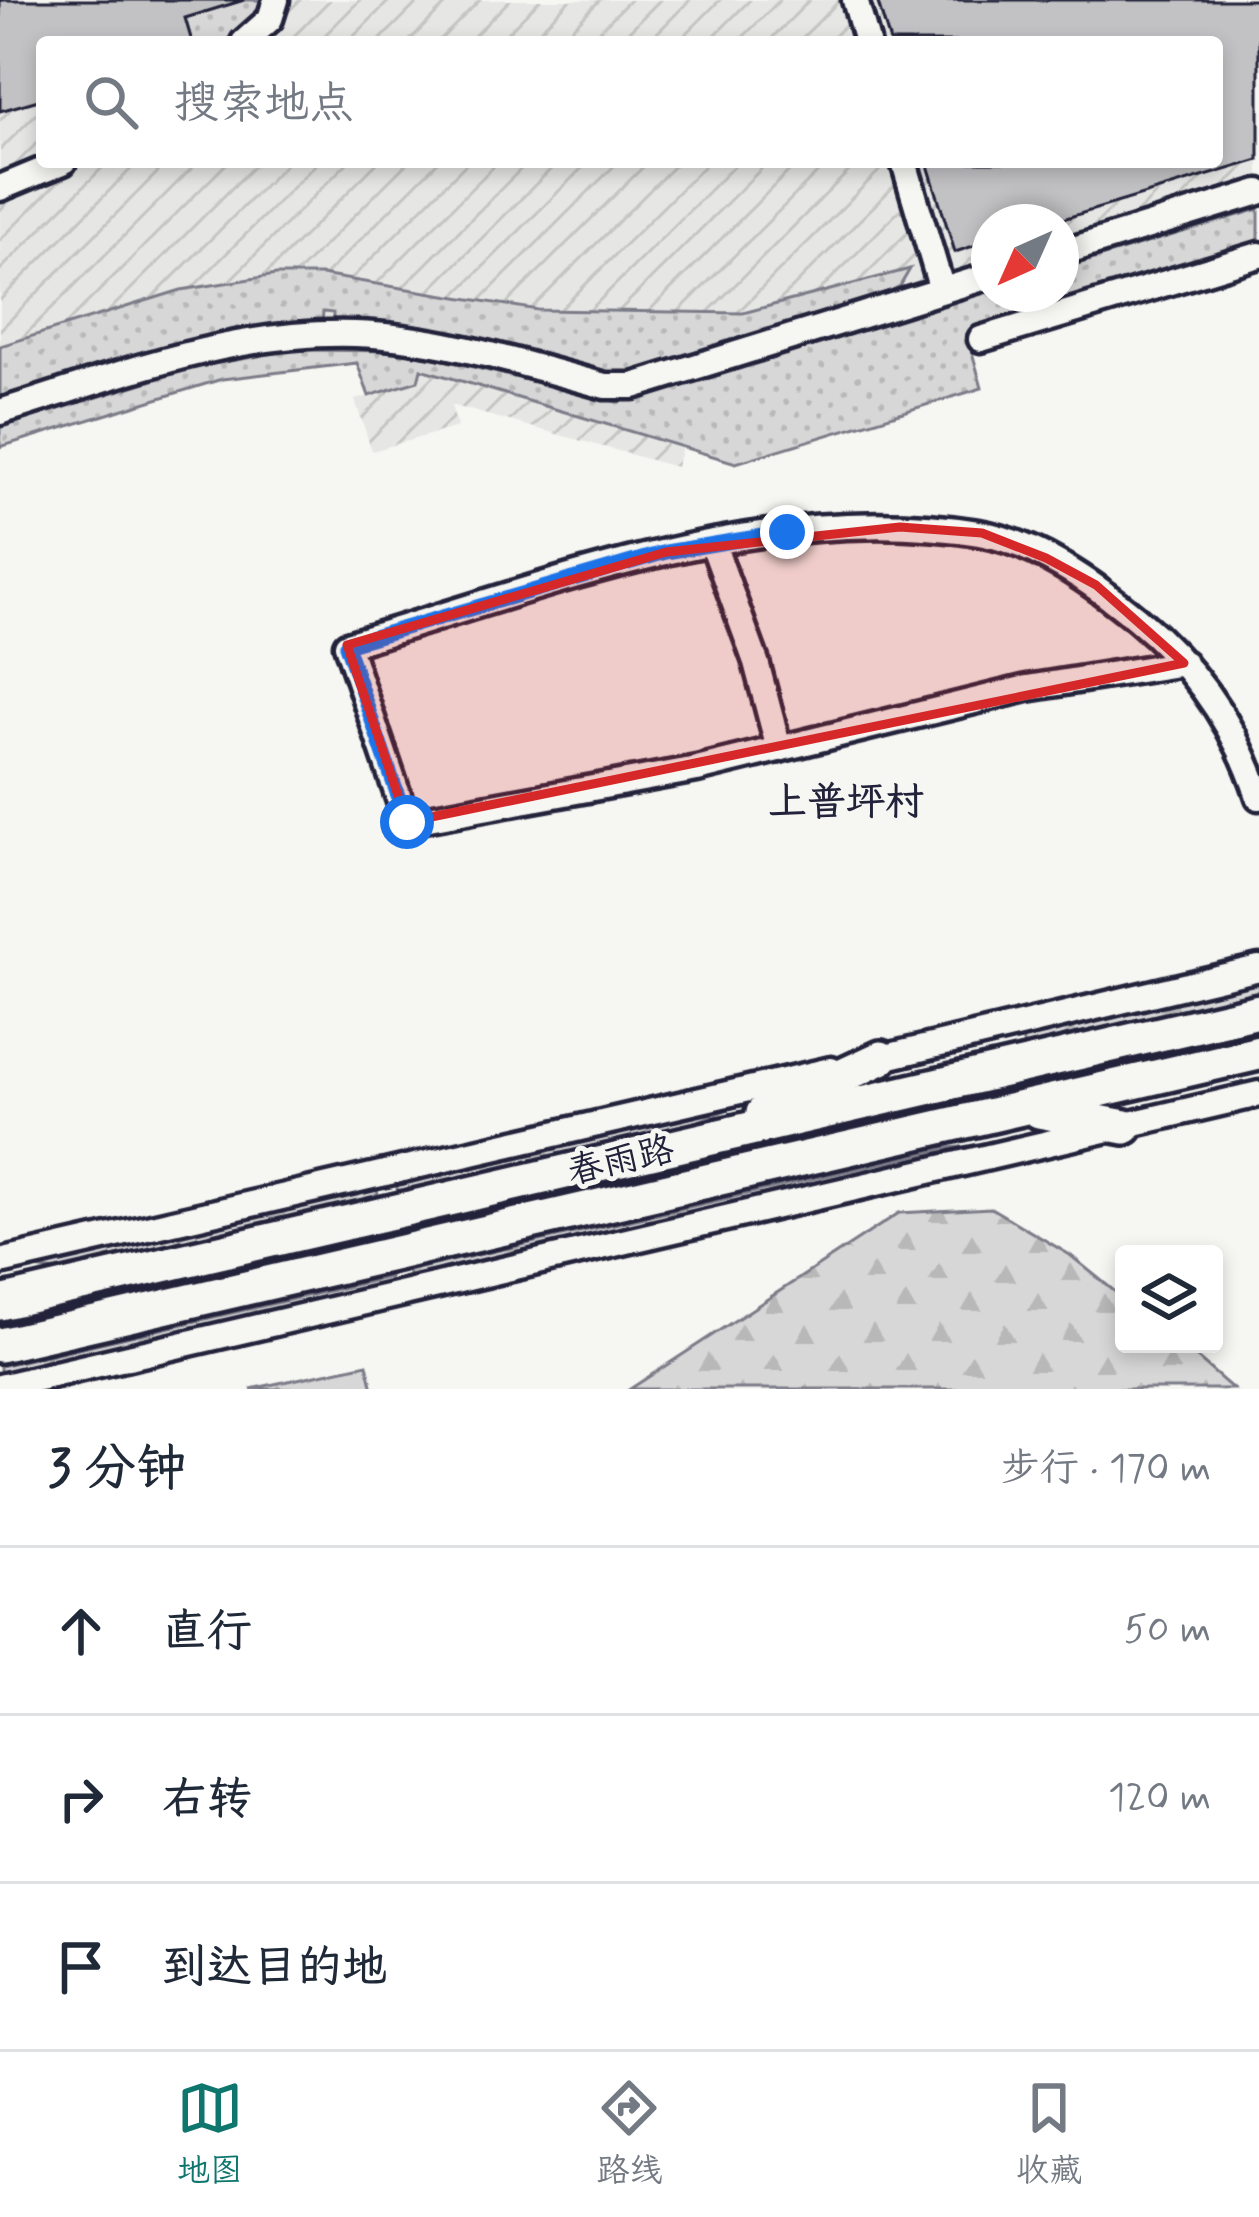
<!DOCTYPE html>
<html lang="zh">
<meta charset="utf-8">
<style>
:root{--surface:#fff;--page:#f2f2f3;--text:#1f2937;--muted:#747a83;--line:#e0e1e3;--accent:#0f766e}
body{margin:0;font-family:Mynerve,"LXGW WenKai TC",sans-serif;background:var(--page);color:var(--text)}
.controls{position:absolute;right:36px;bottom:36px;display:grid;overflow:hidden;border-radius:12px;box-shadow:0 6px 18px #0003}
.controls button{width:108px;height:108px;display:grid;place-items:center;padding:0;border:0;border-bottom:3px solid var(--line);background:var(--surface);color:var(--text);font:60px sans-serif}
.compass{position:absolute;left:971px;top:204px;width:108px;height:108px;border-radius:50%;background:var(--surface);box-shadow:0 6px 18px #0003;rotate:225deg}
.stop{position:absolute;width:36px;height:36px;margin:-27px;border:9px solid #1a73e8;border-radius:50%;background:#fff}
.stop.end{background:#1a73e8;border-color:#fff;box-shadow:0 3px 12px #0008}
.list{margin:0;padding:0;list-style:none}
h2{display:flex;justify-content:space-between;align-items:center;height:156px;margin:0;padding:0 48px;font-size:51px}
h2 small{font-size:39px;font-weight:400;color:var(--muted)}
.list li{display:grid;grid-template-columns:78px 1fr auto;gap:36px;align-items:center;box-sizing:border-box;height:168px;padding:0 48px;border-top:3px solid var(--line)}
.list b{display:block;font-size:45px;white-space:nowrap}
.list em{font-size:39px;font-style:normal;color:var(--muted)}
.icon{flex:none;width:66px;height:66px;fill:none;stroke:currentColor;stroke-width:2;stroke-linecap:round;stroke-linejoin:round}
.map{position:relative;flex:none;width:1259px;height:1389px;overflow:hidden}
.search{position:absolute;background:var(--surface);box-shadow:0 6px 18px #0003;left:36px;right:36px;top:36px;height:132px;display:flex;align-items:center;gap:30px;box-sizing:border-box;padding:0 42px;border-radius:12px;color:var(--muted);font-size:45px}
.sheet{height:660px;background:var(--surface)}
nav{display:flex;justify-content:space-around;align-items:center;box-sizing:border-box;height:168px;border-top:3px solid var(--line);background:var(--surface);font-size:33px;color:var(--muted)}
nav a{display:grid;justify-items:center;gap:6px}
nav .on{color:var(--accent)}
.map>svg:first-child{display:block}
.industrial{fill:url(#industrial-furrows);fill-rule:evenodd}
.grass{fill:url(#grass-dots);stroke:#7c7c89;stroke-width:3}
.forest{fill:url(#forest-firs);stroke:#7c7c89;stroke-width:3}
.building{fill:#c2c2c4;stroke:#22223b;stroke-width:3}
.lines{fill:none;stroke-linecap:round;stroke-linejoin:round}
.minor-casing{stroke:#22223b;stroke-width:33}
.major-casing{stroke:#22223b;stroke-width:42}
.minor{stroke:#f6f6f2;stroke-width:24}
.major{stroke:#f6f6f2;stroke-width:33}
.route{stroke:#1a73e8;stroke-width:15}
.marked{fill:#d62828;fill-opacity:0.2;stroke:#d62828;stroke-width:9;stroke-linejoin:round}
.labels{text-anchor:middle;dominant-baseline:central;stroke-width:10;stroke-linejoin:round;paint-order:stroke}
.street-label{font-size:36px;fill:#22223b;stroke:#f6f6f2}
.neighbourhood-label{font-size:39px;font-weight:bold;fill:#22223b;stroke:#f6f6f2}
</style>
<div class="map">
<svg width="1259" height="1389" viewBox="0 0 1259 1389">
<defs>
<pattern id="industrial-furrows" width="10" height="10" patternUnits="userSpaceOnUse" patternTransform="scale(3)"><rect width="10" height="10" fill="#e6e6e4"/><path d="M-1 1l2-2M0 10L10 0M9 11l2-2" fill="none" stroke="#c5c5c4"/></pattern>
<pattern id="grass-dots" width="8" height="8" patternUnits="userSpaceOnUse" patternTransform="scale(3)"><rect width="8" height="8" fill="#d7d7d7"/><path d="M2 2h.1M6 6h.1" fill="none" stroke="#b8b8b9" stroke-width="1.8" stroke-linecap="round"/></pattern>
<pattern id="forest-firs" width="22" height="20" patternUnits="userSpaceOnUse" patternTransform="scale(3)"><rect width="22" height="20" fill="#d7d7d7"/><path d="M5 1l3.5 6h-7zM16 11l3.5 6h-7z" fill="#b8b8b9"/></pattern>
</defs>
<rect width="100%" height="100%" fill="#f6f6f2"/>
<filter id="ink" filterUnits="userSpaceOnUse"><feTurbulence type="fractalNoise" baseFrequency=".00833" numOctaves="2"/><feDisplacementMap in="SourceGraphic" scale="24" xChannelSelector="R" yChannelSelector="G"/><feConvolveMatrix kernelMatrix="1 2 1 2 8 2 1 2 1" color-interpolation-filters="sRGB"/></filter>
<g filter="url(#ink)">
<path class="industrial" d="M0,0H1259V246L967,334L982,388L736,463L682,447L676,467L451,405L457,427L372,451L355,400L369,396L357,364L222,379L0,447ZM42,42H1217V162H42ZM989,222H1061V294H989Z"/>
<g class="grass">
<path d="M244,0H266L263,13L233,42H192L185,18Z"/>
<path d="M1259,209V246L967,334L982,388L736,463L421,369L418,381L369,396L357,363L222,379L0,447V427L195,367L293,350L407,351L617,402L989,291L1061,294V269Z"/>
<path d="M910,269L900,286L881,296L631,372H599L417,327L333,322V313L323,312L322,322L237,328L0,398V346L181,290L276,275H321L538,310L743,313Z"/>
</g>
<g class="forest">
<path d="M1259,977V992L1024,1047L1021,1034Z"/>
<path d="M754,1099L676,1130L399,1194L395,1181Z"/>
<path d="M1003,1143L411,1284L408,1271L948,1148Z"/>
<path d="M376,1185L379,1199L57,1271L19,1266Z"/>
<path d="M991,1208L1070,1255L1124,1299V1344H1181L1233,1389H630L899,1213Z"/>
<path d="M389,1277L392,1289L0,1378V1366Z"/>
<path d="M367,1364L373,1389H251Z"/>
</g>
<g class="building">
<path d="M0,0H244L185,18L192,42H42V99L0,111Z"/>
<path d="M877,0H1259V160L1053,222H989V241L955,252L927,162H1217V42H890Z"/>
</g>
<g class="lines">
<g class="minor-casing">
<g id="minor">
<path d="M855,0L867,42"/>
<path d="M244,42L270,19L276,0"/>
<path d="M904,162L942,290"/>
<path d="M0,188L63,162"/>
<path d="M1061,253L1259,192"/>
<path d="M981,339L1259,255"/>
<path d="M0,412C116,376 232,330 355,334C441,337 523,364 605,386H633L989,276"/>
<path d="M713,544L756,662L779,749"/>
<path d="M1184,663L1027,688L697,769L407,822L347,645C548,586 765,498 979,533C1037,543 1093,583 1137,619C1195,667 1236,726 1259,797"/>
<path d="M865,1062L1259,968"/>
<path d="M0,1262L831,1070"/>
<path d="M0,1387L1259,1094"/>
</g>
</g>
<g class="major-casing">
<g id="major">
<path d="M1039,1111L1125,1127"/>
<path d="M763,1113L881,1058"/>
<path d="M0,1303L1259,1011"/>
<path d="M0,1345L1259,1053"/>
</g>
</g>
<use href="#minor" class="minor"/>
<use href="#major" class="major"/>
</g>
</g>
<g class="lines" filter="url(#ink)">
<path class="route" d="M407,822L346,645L666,552L787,532"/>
</g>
<path class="marked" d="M900,527L982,533L1046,558L1096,585L1184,663L407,822L347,645L666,552Z"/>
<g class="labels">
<g class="street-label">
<text transform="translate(621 1162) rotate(-13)">春雨路</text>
</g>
<g class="neighbourhood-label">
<text x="846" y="803">上普坪村</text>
</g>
</g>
</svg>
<div class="controls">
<button><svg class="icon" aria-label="layers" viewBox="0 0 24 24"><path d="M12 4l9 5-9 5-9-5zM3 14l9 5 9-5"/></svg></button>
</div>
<svg class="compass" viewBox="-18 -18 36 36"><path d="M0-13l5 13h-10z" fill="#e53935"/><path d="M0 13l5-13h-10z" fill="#747a83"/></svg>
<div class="stop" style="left:407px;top:822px"></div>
<div class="stop end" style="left:787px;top:532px"></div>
<div class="search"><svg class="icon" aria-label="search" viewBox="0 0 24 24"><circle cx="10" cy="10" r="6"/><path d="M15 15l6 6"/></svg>搜索地点</div>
</div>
<section class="sheet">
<h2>3 分钟<small>步行 · 170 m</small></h2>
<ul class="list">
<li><svg class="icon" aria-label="ahead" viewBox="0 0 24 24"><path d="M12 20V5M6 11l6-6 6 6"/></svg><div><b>直行</b></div><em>50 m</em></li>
<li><svg class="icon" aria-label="right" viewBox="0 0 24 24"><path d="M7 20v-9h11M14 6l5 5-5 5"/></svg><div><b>右转</b></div><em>120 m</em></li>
<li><svg class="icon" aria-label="arrive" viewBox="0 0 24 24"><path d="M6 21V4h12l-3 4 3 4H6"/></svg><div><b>到达目的地</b></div></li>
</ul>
</section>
<nav>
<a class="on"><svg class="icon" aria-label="map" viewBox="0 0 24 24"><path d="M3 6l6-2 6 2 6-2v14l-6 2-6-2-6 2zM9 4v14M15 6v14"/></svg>地图</a>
<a><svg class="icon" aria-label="directions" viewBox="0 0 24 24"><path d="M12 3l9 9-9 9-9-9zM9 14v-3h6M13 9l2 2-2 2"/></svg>路线</a>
<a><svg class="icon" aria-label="saved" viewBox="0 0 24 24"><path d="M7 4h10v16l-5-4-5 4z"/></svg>收藏</a>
</nav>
